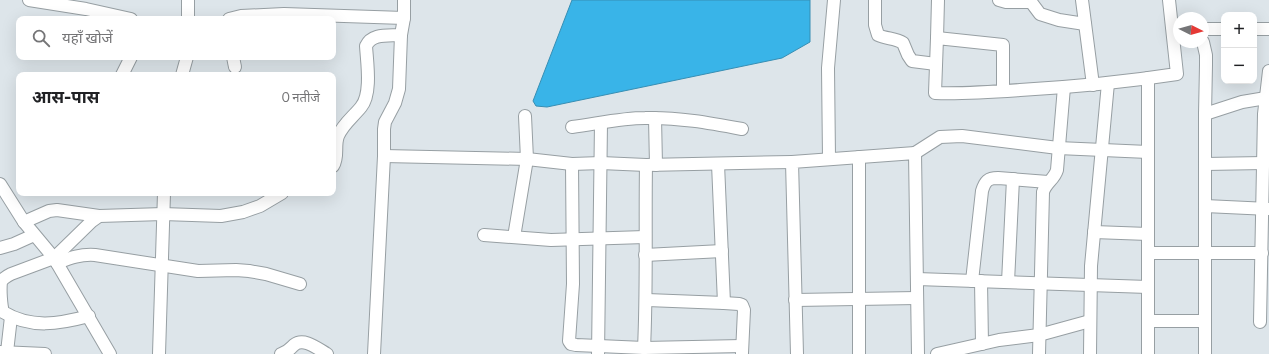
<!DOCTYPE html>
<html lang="hi">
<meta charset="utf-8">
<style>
:root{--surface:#fff;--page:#f6f6f6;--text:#202124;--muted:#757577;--line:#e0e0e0}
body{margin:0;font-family:Commissioner,"Noto Sans Devanagari",sans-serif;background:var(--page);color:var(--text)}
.controls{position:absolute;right:12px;top:12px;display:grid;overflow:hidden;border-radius:8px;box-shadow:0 4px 16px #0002}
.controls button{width:36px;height:36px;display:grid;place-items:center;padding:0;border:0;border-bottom:1px solid var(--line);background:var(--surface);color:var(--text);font:20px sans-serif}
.compass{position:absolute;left:1173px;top:12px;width:36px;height:36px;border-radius:50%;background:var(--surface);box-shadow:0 4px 16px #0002;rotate:95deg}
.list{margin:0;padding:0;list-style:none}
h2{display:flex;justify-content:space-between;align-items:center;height:52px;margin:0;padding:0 16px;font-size:17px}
h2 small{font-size:13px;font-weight:400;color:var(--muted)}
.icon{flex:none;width:22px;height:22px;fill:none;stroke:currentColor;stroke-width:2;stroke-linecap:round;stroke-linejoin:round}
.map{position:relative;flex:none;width:1269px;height:354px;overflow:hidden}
.search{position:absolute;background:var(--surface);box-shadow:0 4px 16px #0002;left:16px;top:16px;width:320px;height:44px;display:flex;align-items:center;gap:10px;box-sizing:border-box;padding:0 14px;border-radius:8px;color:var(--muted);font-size:15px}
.panel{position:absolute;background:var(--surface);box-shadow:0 4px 16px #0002;left:16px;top:72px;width:320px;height:124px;border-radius:8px}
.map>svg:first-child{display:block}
.water{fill:#39b4e8;stroke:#378eb3}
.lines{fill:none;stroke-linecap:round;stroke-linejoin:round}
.minor-casing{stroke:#979fa3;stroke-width:14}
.minor{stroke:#fff;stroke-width:12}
</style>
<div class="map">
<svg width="1269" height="354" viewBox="0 0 1269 354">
<rect width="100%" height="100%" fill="#dde5ea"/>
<path class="water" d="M572,0H810V42L782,58L547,107L536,106L533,101Z"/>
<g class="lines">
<g class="minor-casing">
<g id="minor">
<path d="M29,0L86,9L131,19"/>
<path d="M188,0V19"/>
<path d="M875,0V25L878,35C886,39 896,38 903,43L908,55L912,61L936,64"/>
<path d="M999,0L1006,2H1031L1040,14L1059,20L1085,24"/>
<path d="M1082,0L1093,85"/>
<path d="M229,19L241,16L284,14L404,18"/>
<path d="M1203,29H1224"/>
<path d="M1254,29H1269"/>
<path d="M937,38L938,0"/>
<path d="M1203,42L1206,55V65L1205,114V354"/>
<path d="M233,57L235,67"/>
<path d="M122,75L131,57"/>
<path d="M182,75L187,57"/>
<path d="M1003,91V45L937,38L935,93C964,94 992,92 1020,90C1073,87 1125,82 1177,74L1169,0"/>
<path d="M1205,114L1242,102L1266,98"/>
<path d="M655,118L656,165"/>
<path d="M572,127C596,124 621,118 645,118C677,117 710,123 742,129"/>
<path d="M915,153L940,137L962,136L1058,148L1148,152"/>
<path d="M384,156L527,159L572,164L601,163L646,165L792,162"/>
<path d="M829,158L828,68L834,0"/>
<path d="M572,164L573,284L569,341L571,344L576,345L644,348L742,346"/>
<path d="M1205,164L1264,163"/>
<path d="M333,166C339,157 334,146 338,136C343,124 353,117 361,107C372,94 367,62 366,46C372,33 388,36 401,35"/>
<path d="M0,184L24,222L54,258L110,354"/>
<path d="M1205,206L1269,209"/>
<path d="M24,222L49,211L57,210L99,216"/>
<path d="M1094,232L1148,234"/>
<path d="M484,235L551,240L645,237"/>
<path d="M514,237L527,159L525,116"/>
<path d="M0,248L14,244L34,235"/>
<path d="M1148,253H1262"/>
<path d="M645,255L722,251"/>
<path d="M57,263C70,258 80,254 95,255L198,271L236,270L249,271L266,274L300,284"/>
<path d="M917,279L1148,287"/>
<path d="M972,281L982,191C985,181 988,178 998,178L1048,182"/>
<path d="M981,281L982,344"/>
<path d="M1008,282L1013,179"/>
<path d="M647,300L724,303L718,164"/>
<path d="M795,300L917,298"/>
<path d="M724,303L739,304L742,305L744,310L742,353"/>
<path d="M89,316C59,324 31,329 3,312C1,305 0,290 1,282C3,278 7,276 11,274L54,258L92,221L99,216L163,214L221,216L243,212L260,206L282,193"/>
<path d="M1148,321H1205"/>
<path d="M1260,322L1264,114L1269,71"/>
<path d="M644,348C647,287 645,226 646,165"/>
<path d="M0,352L45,354"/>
<path d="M7,352L11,317"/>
<path d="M159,354L164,193"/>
<path d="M281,354C288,352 290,349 294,345C304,337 318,349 327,354"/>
<path d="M374,354L384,156V129L385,122L395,103L399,89L401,35L404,18V0"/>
<path d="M598,354L601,123"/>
<path d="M797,354L792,162L915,153L918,354"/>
<path d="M859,354V157"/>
<path d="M937,354L999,340L1039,335L1090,321"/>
<path d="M1039,354L1043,192C1046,182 1054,180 1057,170L1064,87"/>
<path d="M1090,354L1091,266L1108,83"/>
<path d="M1148,354V78"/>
</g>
</g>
<use href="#minor" class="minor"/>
</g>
</svg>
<div class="controls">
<button>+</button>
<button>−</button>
</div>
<svg class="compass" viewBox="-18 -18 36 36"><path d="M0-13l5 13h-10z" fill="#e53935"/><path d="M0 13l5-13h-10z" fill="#757577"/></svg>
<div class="search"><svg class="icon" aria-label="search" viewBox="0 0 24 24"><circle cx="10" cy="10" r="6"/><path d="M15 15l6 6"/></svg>यहाँ खोजें</div>
<section class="panel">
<h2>आस-पास<small>0 नतीजे</small></h2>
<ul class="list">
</ul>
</section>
</div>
